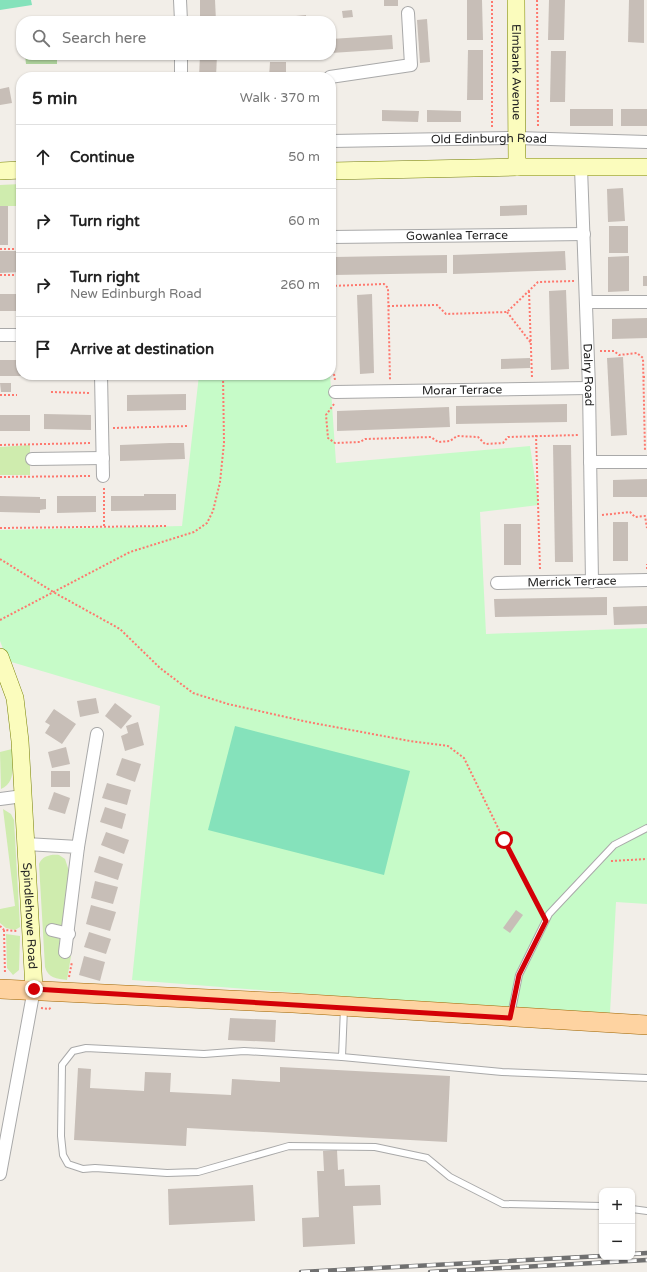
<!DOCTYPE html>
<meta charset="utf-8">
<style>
:root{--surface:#fff;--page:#f6f6f6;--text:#222;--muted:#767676;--line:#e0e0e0}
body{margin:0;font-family:"Varela Round",sans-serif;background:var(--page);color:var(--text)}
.controls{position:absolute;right:12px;bottom:12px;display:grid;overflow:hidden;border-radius:8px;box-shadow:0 1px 3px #0004}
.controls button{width:36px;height:36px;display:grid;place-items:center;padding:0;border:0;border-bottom:1px solid var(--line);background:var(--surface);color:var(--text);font:20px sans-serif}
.stop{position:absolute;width:12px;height:12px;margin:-9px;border:3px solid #d30007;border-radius:50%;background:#fff}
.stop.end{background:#d30007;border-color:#fff;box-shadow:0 1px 4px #0008}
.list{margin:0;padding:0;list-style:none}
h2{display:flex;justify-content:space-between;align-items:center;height:52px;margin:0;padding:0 16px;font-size:17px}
h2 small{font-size:13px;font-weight:400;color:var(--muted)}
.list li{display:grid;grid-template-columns:26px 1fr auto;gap:12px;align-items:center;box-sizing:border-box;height:64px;padding:0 16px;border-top:1px solid var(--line)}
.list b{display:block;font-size:15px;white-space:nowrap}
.list p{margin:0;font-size:13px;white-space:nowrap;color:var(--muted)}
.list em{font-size:13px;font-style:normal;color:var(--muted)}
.icon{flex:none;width:22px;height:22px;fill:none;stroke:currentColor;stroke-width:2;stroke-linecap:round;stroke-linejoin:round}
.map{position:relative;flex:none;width:647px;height:1272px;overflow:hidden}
.search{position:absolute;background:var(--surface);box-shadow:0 1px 3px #0004;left:16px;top:16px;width:320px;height:44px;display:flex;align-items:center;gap:10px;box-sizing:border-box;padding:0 14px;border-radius:16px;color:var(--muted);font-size:15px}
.panel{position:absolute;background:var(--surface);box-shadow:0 1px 3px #0004;left:16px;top:72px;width:320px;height:308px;border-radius:16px}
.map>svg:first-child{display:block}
.grass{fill:#cfecae}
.forest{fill:#aed29c}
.park{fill:#c6fbc8}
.pitch{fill:#85e2bb}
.building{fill:#c7beb7}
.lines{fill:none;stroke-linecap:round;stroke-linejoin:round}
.lane-casing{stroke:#a9a9a9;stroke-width:8}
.street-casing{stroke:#a9a9a9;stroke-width:14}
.secondary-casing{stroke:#768002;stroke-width:18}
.primary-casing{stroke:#9f6500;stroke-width:20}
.path{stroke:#fe786e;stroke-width:2;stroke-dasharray:2 2;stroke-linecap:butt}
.lane{stroke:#fff;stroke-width:6}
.street{stroke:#fff;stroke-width:12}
.secondary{stroke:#fbfcbd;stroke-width:17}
.primary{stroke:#fed3a1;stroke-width:19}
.rail-casing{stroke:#707070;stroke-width:4.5}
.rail{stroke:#fff;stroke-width:3;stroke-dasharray:9;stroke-linecap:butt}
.route{stroke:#d30007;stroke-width:5}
.labels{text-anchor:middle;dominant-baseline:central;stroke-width:3;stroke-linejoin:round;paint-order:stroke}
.street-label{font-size:12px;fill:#222;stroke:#fff}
</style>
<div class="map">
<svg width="647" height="1272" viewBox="0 0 647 1272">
<rect width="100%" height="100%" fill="#f2eee8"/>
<g class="grass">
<path d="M21,184V206H0V185Z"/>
<path d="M30,445V475H0V447Z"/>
<path d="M12,749C12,763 17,782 1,789L0,752Z"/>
<path d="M3,809L11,814L14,820L20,927L15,930L6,928L0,923V909L15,906Z"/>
<path d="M59,855L65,859L69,871L72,872L64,923L49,935L60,939V954L71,956L67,980C57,979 48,978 45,967L39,864C42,856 51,854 59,855Z"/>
<path d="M6,934L20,936L19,970L13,975L7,968Z"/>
</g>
<path class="forest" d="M25,55H57V64H26Z"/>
<path class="park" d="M199,375H330L336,463L530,446L539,505L480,512L486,634L647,628V904L616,902L610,1013L375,999L132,980L160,706L8,661L0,641V530L182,526Z"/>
<g class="pitch">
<path d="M0,0H31L32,5L0,10Z"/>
<path d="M235,726L410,771L384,875L208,830Z"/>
</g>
<g class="building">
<path d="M200,0H215L216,21H200Z"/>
<rect x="384" y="0" width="14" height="6"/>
<path d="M467,0H482L483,40H467Z"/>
<path d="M549,0H565L564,40H548Z"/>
<path d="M629,0H644V43L628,42Z"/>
<path d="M352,10L353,17L343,18L342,11Z"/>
<path d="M306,15V21H297L296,16Z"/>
<path d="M427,19L430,62L420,63L417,20Z"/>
<path d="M392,35L393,49L331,53V39Z"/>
<path d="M468,50H483V100H467Z"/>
<path d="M551,51H566L565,102H550Z"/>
<rect x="73" y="55" width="37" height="3"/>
<rect x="120" y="55" width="37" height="4"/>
<path d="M200,55H217L216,77H199Z"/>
<path d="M270,62H286V77H269Z"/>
<path d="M9,87L12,103L0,105V89Z"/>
<rect x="570" y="109" width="43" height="17"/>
<rect x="621" y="109" width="26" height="17"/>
<path d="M382,110L419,111L418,122L382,121Z"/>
<path d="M427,110L461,111V122H427Z"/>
<path d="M623,188L625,221L608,222L607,189Z"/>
<path d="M527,205V215L500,216V206Z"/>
<rect x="0" y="206" width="8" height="39"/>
<rect x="609" y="226" width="19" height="27"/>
<path d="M0,251H21V272L0,273Z"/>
<path d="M565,251L566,270L453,274V255Z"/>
<path d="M447,255V273L334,275V257Z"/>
<path d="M629,256V291L608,292V257Z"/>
<rect x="643" y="276" width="4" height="10"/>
<path d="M566,290L569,369L551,370L549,291Z"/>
<rect x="0" y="294" width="18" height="17"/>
<path d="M372,294L374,373L360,374L357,295Z"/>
<path d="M647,318V338L612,339V319Z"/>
<path d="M623,357L627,435L611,436L607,358Z"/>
<path d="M530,358V368L501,369V359Z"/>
<rect x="0" y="360" width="21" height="16"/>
<path d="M0,383H11V392H1Z"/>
<path d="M186,394V410L127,411V395Z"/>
<path d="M567,404V422L456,424V406Z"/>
<path d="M449,407L450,427L337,431V411Z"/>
<path d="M44,414L91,415V430L44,429Z"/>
<rect x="0" y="415" width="30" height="16"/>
<path d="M170,443H184L185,459L120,461V445Z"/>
<path d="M553,445H571L573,562H555Z"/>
<path d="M647,479V497H613V480Z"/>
<path d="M144,494H176V510L111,511V496H144Z"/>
<path d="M0,496L40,497V499H46V509L40,510V513L0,512Z"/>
<path d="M57,496H96V512L57,513Z"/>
<rect x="613" y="522" width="15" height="39"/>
<rect x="504" y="524" width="17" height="41"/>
<path d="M607,597V615L495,617L494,599Z"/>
<path d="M647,606V624L614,625L613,607Z"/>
<path d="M96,698L99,713L80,717L77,701Z"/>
<path d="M115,703L132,716L121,729L105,716Z"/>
<path d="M54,709L76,724L62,744L45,733L50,725L45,722Z"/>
<path d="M138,722L144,745L125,751L121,736L128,733L126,726Z"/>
<path d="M66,747L70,764L52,768L48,752Z"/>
<path d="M122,758L141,764L135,782L116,775Z"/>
<rect x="51" y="771" width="19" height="16"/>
<path d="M107,783L131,790L127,805L102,798Z"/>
<path d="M54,792L70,798L65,814L48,809Z"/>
<path d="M105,807L126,814L122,829L100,822Z"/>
<path d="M106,832L129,840L124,854L101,845Z"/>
<path d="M99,856L123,864L118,880L94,872Z"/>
<path d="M95,881L118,887L113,904L91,898Z"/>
<path d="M91,905L116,912L110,931L86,924Z"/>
<path d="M516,910L523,915L510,933L503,928Z"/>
<path d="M89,932L111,939L106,954L84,947Z"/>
<path d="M84,956L105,962L100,981L79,975Z"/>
<path d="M230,1018L276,1020L275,1042L228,1040Z"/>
<path d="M280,1067L450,1076L447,1142L187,1128L186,1146L74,1140L78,1068L91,1069L90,1088L144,1091L145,1072L171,1073L170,1092L231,1095L232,1079L280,1082Z"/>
<path d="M337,1150L338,1170L344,1169L345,1186L380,1185L381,1205L353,1206L355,1244L303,1247L302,1218L319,1217L317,1171H324L323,1151Z"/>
<path d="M253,1185L255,1221L169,1225L168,1189Z"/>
</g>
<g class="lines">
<g class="lane-casing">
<g id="lane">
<path d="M344,1008L342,1057L244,1051L204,1054L86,1048L73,1051L62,1065L61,1136L63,1155L68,1164L83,1169L95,1168L167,1173L198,1172L289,1146L375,1147L427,1158L450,1177L503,1204L602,1206"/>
<path d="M511,1015L519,975L549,914L614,845L647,828"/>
<path d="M342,1057L502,1072L647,1078"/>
<path d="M632,1209L647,1211"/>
</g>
</g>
<g class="street-casing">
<g id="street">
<path d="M180,0L181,21"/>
<path d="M181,77V55"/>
<path d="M330,77L411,65L408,13"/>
<path id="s1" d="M331,141L517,138L647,142"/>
<path id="s2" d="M581,168L589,388L592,582"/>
<path id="s3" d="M331,237L584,234"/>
<path d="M586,302H647"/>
<path d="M0,335H21"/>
<path d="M101,375L103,476"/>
<path id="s4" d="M335,392L589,388"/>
<path d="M32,459L103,458"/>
<path d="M590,462H647"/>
<path id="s5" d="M497,583L647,580"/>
<path d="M0,799L23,796"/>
<path d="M26,844L78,847L65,952"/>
<path d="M78,847L97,734"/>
<path d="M52,930L69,934"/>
<path d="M0,1174L34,989"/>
</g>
</g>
<g class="secondary-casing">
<g id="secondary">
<path id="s6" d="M516,0L517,167"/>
<path d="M0,171L21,170"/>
<path d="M331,171L517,167H647"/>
<path id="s7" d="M0,657L15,698L20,741L34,989"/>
</g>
</g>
<g class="primary-casing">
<path id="primary" d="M0,989L293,1003L647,1025"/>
</g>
<g class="path">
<path d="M537,0L538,127"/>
<path d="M492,127V0"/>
<path d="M331,216V225"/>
<path d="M0,249H21"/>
<path d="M0,275H21"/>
<path d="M331,286L384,284L388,288L390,380"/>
<path d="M529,291L532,378"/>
<path d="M388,306L437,305L446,314L507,312L538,282L574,281"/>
<path d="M507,312L531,343"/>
<path d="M600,351H614L619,355L637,353L643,358L645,451"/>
<path d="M334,374L335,380"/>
<path d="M643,377H647"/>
<path d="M51,392L90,393"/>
<path d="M0,395H17"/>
<path d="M334,404L326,415L328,438L335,443L360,442L365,439L431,437L438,442L450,441L457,436L478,437L485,444L503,443L508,437L579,435"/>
<path d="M113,428L188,426"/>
<path d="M536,435L540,570"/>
<path d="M0,445L91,443"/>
<path d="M0,477L91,476"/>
<path d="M104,488V527"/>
<path d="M602,515L630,512L635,517L645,516L647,528"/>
<path d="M0,528L167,526"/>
<path d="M0,559L55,593L120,629L160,668L193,693L228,704L308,722L410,741L448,746L464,758L520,873L541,912"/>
<path d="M647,569V564"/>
<path d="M0,620L130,552L194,532L207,523L213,511L220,482L224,443L223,375"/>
<path d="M611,861L647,859"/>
<path d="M0,926L4,930L17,931"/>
<path d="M4,930L5,974"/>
<path d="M69,977L72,962"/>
<path d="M41,1008L49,1009L52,1007"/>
</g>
<use href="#lane" class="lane"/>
<use href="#street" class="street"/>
<use href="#secondary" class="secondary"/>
<use href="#primary" class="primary"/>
<g class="rail-casing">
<g id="rail">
<path d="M632,1254L647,1253"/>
<path d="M301,1272L602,1256"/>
<path d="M430,1272L647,1260"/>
</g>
</g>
<use href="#rail" class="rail"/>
</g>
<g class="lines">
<path class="route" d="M34,989L510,1018L519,975L546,921L504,840"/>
</g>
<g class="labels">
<g class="street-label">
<text stroke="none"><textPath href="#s6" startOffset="72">Elmbank Avenue</textPath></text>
<text stroke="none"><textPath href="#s1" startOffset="158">Old Edinburgh Road</textPath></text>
<text stroke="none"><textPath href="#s3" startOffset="126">Gowanlea Terrace</textPath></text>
<text stroke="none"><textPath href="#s2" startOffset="207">Dalry Road</textPath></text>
<text stroke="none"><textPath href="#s4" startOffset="127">Morar Terrace</textPath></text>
<text stroke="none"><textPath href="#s5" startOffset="75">Merrick Terrace</textPath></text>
<text stroke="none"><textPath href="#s7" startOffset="262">Spindlehowe Road</textPath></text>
</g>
</g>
</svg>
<div class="controls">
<button>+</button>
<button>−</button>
</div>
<div class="stop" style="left:504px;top:840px"></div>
<div class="stop end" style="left:34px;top:989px"></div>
<div class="search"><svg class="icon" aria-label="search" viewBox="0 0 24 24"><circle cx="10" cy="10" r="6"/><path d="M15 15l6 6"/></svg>Search here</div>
<section class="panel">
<h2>5 min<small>Walk · 370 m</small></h2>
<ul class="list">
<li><svg class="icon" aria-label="ahead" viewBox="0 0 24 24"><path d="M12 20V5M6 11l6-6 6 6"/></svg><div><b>Continue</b></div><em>50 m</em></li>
<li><svg class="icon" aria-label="right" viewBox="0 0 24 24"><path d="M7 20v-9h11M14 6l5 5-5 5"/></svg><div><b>Turn right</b></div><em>60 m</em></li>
<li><svg class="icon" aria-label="right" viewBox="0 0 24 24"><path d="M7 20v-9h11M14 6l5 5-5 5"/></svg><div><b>Turn right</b><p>New Edinburgh Road</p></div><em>260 m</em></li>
<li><svg class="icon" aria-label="arrive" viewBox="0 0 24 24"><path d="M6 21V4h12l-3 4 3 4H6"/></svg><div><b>Arrive at destination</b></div></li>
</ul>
</section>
</div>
